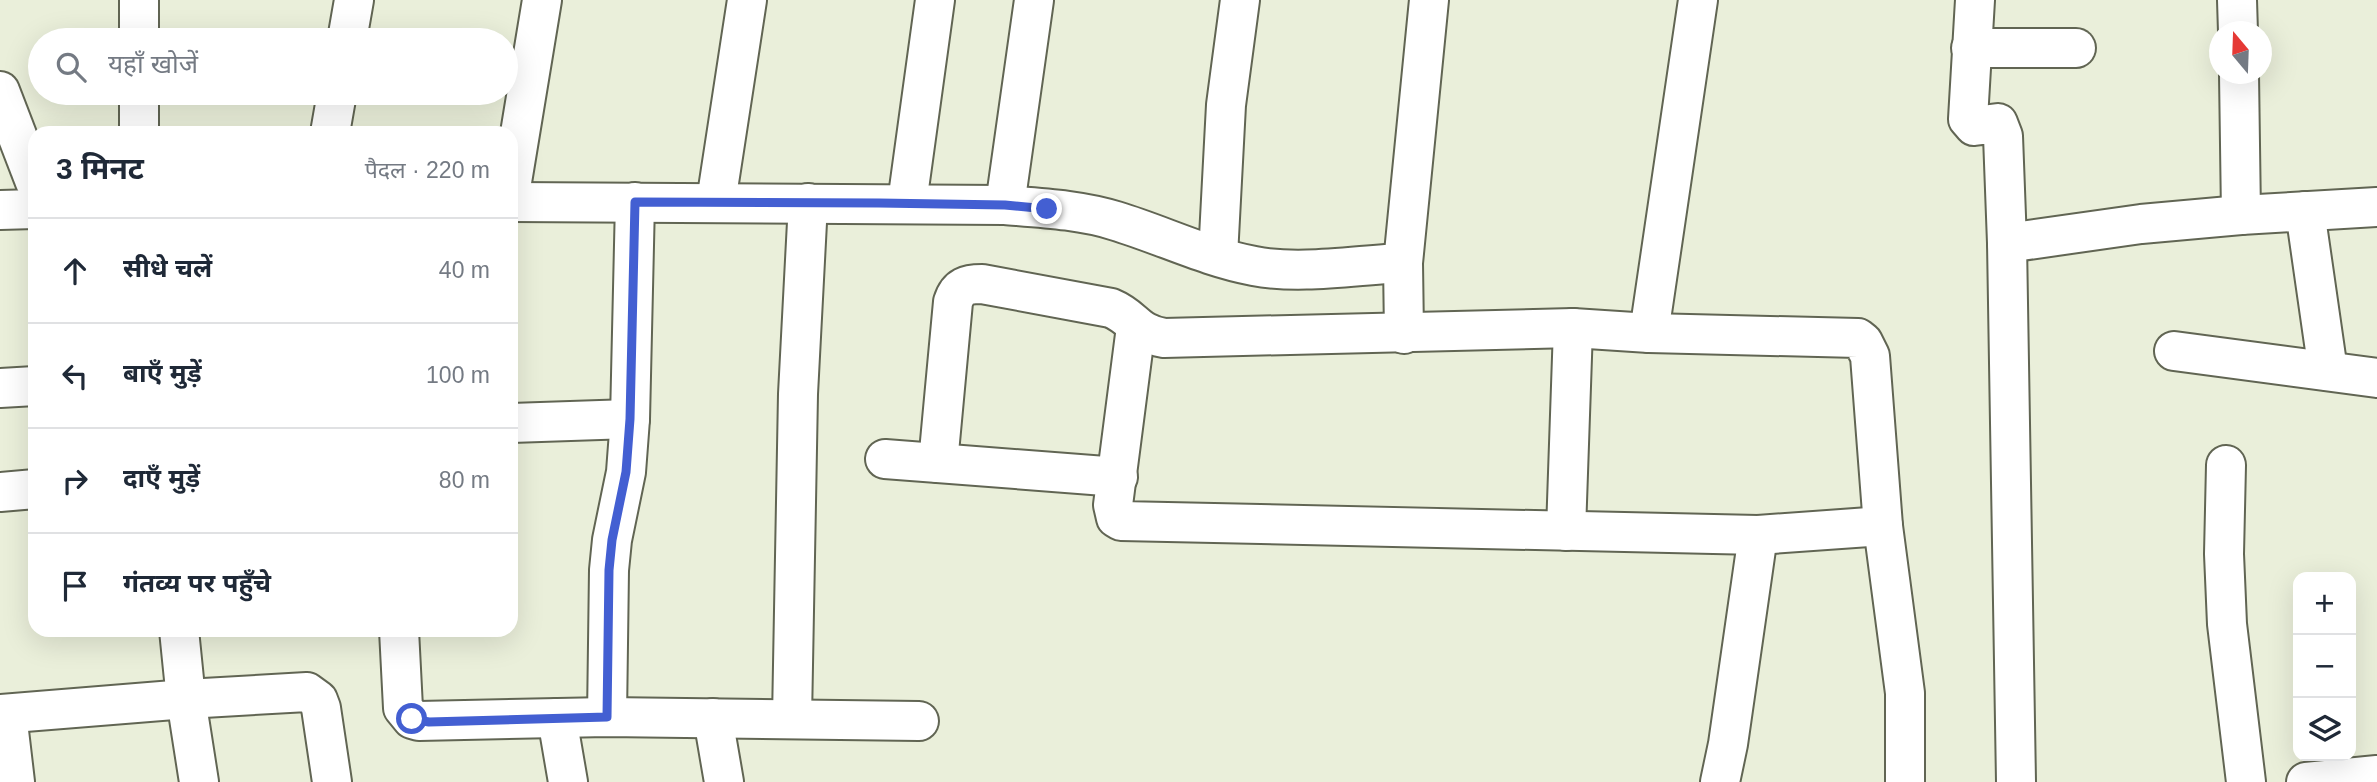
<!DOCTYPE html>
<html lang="hi">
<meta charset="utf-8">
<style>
:root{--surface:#fff;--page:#f6f6f7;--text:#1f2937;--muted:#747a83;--line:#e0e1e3}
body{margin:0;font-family:Helvetica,"Noto Sans Devanagari",sans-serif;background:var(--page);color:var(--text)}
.controls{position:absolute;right:21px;bottom:21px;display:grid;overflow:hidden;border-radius:14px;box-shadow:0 7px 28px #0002}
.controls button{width:63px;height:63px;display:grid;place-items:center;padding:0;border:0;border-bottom:2px solid var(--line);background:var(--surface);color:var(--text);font:35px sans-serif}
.compass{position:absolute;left:2209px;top:21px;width:63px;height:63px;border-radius:50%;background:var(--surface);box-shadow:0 7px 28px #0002;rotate:341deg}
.stop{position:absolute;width:21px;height:21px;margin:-16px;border:5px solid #435fd2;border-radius:50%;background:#fff}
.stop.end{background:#435fd2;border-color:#fff;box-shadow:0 2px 7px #0008}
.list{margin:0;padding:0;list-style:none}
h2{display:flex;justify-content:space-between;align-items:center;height:91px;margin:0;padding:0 28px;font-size:30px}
h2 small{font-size:23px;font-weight:400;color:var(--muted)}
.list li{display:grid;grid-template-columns:46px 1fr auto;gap:21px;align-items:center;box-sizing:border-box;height:105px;padding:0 28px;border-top:2px solid var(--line)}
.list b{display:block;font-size:26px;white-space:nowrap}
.list em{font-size:23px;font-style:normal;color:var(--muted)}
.icon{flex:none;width:38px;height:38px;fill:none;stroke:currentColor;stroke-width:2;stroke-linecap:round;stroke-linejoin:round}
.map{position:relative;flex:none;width:2377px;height:782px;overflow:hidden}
.search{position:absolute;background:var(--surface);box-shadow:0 7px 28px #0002;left:28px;top:28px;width:490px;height:77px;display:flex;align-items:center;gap:18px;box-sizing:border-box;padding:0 24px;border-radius:38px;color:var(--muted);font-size:26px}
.panel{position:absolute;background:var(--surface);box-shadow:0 7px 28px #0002;left:28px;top:126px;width:490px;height:511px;border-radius:21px}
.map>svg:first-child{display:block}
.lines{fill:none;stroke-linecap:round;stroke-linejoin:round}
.minor-casing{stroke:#616553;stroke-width:42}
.minor{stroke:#fff;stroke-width:38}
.route{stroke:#435fd2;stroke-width:9}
</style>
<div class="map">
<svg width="2377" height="782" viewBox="0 0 2377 782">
<rect width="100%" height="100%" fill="#eaefda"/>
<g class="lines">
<g class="minor-casing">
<g id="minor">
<path d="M139,0V40"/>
<path d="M1975,0L1968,119L1974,126L1998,123L2003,136L2007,243L2016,782"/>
<path d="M2237,0L2238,32"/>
<path d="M347,40L354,0"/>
<path d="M1971,48H2076"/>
<path d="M2239,74L2241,215"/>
<path d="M0,91L35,182"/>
<path d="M139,93V133"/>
<path d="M330,133L337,93"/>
<path d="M511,188L542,0"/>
<path d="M511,202L1005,205C1042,208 1081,210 1116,221C1162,235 1206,257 1254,266C1300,275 1356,265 1403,263"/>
<path d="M716,202L747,0"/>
<path d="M907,203L935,0"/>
<path d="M1005,205L1034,0"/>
<path d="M0,210L35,209"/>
<path d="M2305,211L2328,371"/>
<path d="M2007,243L2141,224L2241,215L2377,207"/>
<path d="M1218,256L1226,105L1240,0"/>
<path d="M1136,327L1113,505L1116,518L1121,521L1758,535L1883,526"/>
<path d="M1649,333L1698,0"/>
<path d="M1404,334L1403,263L1429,0"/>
<path d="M2174,351L2377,378"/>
<path d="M0,388L35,386"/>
<path d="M511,423L630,419"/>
<path d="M885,459L1118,477"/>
<path d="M938,463L953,302C958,286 967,284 982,284L1111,308C1135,318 1135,333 1164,338L1573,328L1649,333L1858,338L1863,342L1870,356L1883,526L1905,693V782"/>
<path d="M2226,465L2224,554L2227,624L2246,782"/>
<path d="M0,492L35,489"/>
<path d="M1566,531L1573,328"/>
<path d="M179,630L186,699L199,782"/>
<path d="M399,630L403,708L412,719L419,721L607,717L919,721"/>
<path d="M0,714L186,699L307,692L318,700L321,708L332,782"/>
<path d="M7,714L15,782"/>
<path d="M607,717L609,570L612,540L626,472L630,419L635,202"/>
<path d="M557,718L568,782"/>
<path d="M713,718L724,782"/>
<path d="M792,719L798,394L808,203"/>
<path d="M1720,782L1728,744L1758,535"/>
<path d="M2306,782L2377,775"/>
</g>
</g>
<use href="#minor" class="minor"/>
</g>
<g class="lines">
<path class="route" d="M412,719L429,722L607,717L609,570L612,540L626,472L630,419L635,202L879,203L1005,205L1047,209"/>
</g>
</svg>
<div class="controls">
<button>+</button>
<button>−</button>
<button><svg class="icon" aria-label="layers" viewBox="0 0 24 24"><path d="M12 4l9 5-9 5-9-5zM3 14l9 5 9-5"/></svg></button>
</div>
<svg class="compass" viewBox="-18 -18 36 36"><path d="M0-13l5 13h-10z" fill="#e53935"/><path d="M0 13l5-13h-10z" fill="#747a83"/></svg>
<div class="stop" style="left:412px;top:719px"></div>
<div class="stop end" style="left:1047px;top:209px"></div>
<div class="search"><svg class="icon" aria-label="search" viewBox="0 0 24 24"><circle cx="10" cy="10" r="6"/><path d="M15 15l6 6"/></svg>यहाँ खोजें</div>
<section class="panel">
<h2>3 मिनट<small>पैदल · 220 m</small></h2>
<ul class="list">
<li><svg class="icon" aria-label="ahead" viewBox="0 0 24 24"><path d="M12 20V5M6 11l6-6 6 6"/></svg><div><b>सीधे चलें</b></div><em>40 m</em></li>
<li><svg class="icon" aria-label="left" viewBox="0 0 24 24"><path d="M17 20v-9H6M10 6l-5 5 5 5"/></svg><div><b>बाएँ मुड़ें</b></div><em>100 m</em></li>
<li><svg class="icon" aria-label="right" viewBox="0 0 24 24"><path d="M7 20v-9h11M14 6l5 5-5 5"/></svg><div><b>दाएँ मुड़ें</b></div><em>80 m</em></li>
<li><svg class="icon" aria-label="arrive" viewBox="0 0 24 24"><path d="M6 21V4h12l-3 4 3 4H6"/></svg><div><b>गंतव्य पर पहुँचे</b></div></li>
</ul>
</section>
</div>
